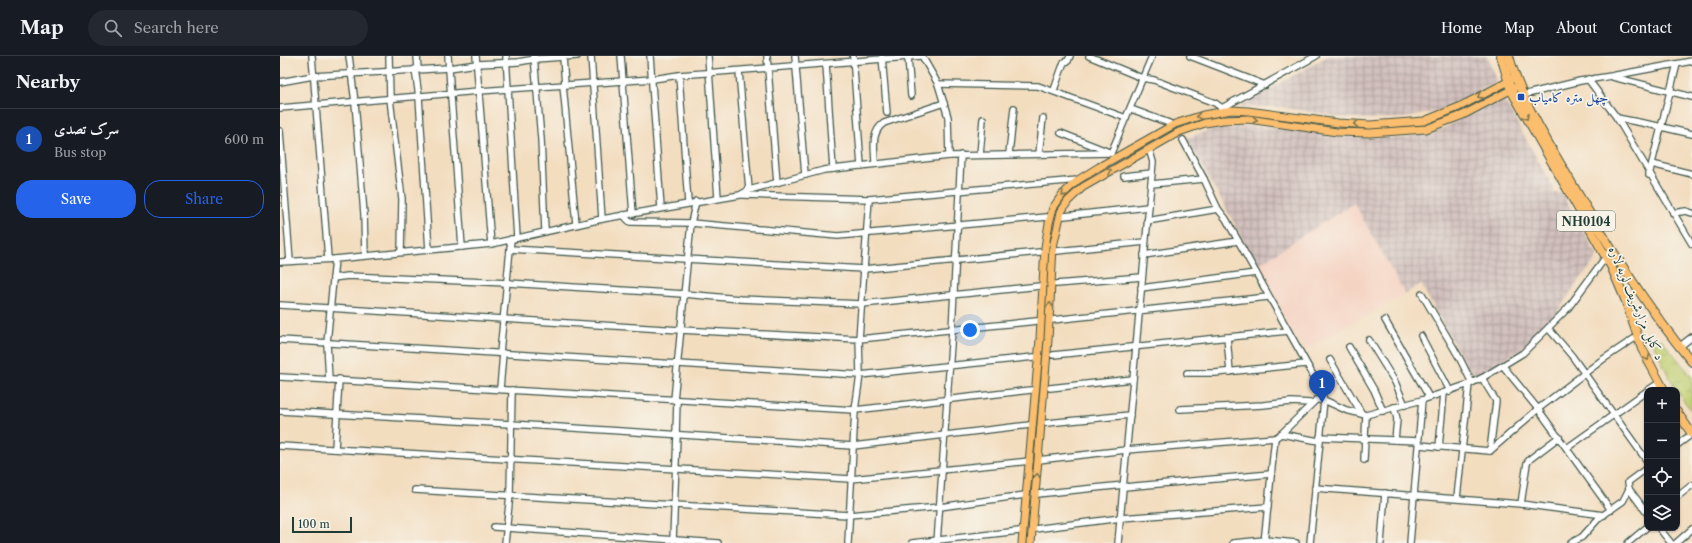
<!DOCTYPE html>
<meta charset="utf-8">
<style>
:root{--surface:#171b24;--page:#242831;--text:#f1f3f6;--muted:#9ea1a6;--line:#363941;--accent:#2563eb}
body{margin:0;font-family:"Libre Caslon Text",Amiri,serif;background:var(--page);color:var(--text)}
.controls{position:absolute;right:12px;bottom:12px;display:grid;overflow:hidden;border-radius:8px;box-shadow:0 1px 3px #0004}
.controls button{width:36px;height:36px;display:grid;place-items:center;padding:0;border:0;border-bottom:1px solid var(--line);background:var(--surface);color:var(--text);font:20px sans-serif}
.scale{position:absolute;left:12px;bottom:10px;width:60px;box-sizing:border-box;padding-left:4px;border:2px solid #1f3d34;border-top:0;font-size:11px;line-height:14px;white-space:nowrap;color:#1f3d34;-webkit-text-stroke:3px #f7f3e8;paint-order:stroke}
.you{position:absolute;left:690px;top:274px;width:14px;height:14px;margin:-10px;border:3px solid #fff;border-radius:50%;background:#1a73e8;box-shadow:0 0 0 6px #1a73e833}
.badge{display:grid;place-items:center;width:26px;height:26px;border-radius:50%;background:var(--accent);color:#fff;font-size:13px;font-weight:700}
.pin{position:absolute;translate:-50% -33px;filter:drop-shadow(0 1px 2px #0008)}
.pin::after{content:'';position:absolute;top:21px;width:14px;height:12px;background:inherit;clip-path:polygon(0 0,100% 0,50% 100%)}
.list{margin:0;padding:0;list-style:none}
h2{display:flex;justify-content:space-between;align-items:center;height:52px;margin:0;padding:0 16px;font-size:17px}
h2 small{font-size:13px;font-weight:400;color:var(--muted)}
.list li{display:grid;grid-template-columns:26px 1fr auto;gap:12px;align-items:center;box-sizing:border-box;height:60px;padding:0 16px;border-top:1px solid var(--line)}
.list b{display:block;font-size:15px;white-space:nowrap}
.list p{margin:0;font-size:13px;white-space:nowrap;color:var(--muted)}
.list em{font-size:13px;font-style:normal;color:var(--muted)}
.actions{display:flex;gap:8px;padding:12px 16px}
.actions a{flex:1;padding:9px 0;border:1px solid var(--accent);border-radius:16px;text-align:center;font-size:14px;color:var(--accent)}
.actions .main{background:var(--accent);color:#fff}
.icon{flex:none;width:22px;height:22px;fill:none;stroke:currentColor;stroke-width:2;stroke-linecap:round;stroke-linejoin:round}
.map{position:relative;flex:none;width:1412px;height:487px;overflow:hidden}
header{display:flex;align-items:center;gap:24px;box-sizing:border-box;height:56px;padding:0 20px;background:var(--surface);border-bottom:1px solid var(--line)}
header strong{font-size:19px}
nav{display:flex;gap:22px;margin-inline-start:auto;font-size:14px}
.search{width:280px;height:36px;background:var(--page);display:flex;align-items:center;gap:10px;box-sizing:border-box;padding:0 14px;border-radius:22px;color:var(--muted);font-size:15px}
main{display:flex}
aside{flex:1;background:var(--surface)}
.map>svg:first-child{display:block}
.built{fill:#f5d3c2}
.industrial{fill:url(#industrial-grid)}
.grass{fill:url(#grass-tufts);stroke:#708652}
.lines{fill:none;stroke-linecap:round;stroke-linejoin:round}
.minor-casing{stroke:#3f5549;stroke-width:8}
.major-casing{stroke:#3f5549;stroke-width:9}
.highway-casing{stroke:#3f5549;stroke-width:10}
.minor{stroke:#fff;stroke-width:5.5}
.major{stroke:#fabe6e;stroke-width:7}
.highway{stroke:#fabe6e;stroke-width:8}
.oneway{stroke:#82774e}
.transit-dot{fill:#1a4fb4;stroke:#f7f3e8;stroke-width:1.5}
.labels{text-anchor:middle;dominant-baseline:central;stroke-width:3.5;stroke-linejoin:round;paint-order:stroke}
.shield{fill:#f7f3e8;stroke:#60746a;stroke-width:1}
.shield-label{font-size:12px;font-weight:bold;fill:#1f3d34}
.transit-label{font-size:13px;fill:#164399;stroke:#f7f3e8;text-anchor:start}
.street-label{font-size:13px;fill:#1f3d34;stroke:#f7f3e8}
</style>
<header>
<strong>Map</strong>
<div class="search"><svg class="icon" aria-label="search" viewBox="0 0 24 24"><circle cx="10" cy="10" r="6"/><path d="M15 15l6 6"/></svg>Search here</div>
<nav><a>Home</a><a>Map</a><a>About</a><a>Contact</a></nav>
</header>
<main>
<aside>
<h2>Nearby<small></small></h2>
<ul class="list">
<li><span class="badge" style="background:#1a4fb4">1</span><div><b>سرک تصدی</b><p>Bus stop</p></div><em>600 m</em></li>
</ul>
<div class="actions"><a class="main">Save</a><a>Share</a></div>
</aside>
<div class="map">
<svg width="1412" height="487" viewBox="0 0 1412 487">
<defs>
<pattern id="industrial-grid" width="8" height="8" patternUnits="userSpaceOnUse"><rect width="8" height="8" fill="#d1c0bd"/><path d="M0 4h8M4 0v8" fill="none" stroke="#a99d9a"/></pattern>
<pattern id="grass-tufts" width="24" height="20" patternUnits="userSpaceOnUse"><rect width="24" height="20" fill="#c0cf71"/><path d="M3 7l-1-3M5 7V3M7 7l1-3M15 17l-1-3M17 17v-4M19 17l1-3" fill="none" stroke="#9ba95e"/></pattern>
</defs>
<rect width="100%" height="100%" fill="#f7f3e8"/>
<filter id="ink" filterUnits="userSpaceOnUse"><feTurbulence type="fractalNoise" baseFrequency=".025" numOctaves="2"/><feDisplacementMap in="SourceGraphic" scale="8" xChannelSelector="R" yChannelSelector="G"/><feConvolveMatrix kernelMatrix="1 2 1 2 8 2 1 2 1" color-interpolation-filters="sRGB"/></filter>
<filter id="wash" filterUnits="userSpaceOnUse"><feTurbulence type="fractalNoise" baseFrequency=".012" numOctaves="4" result="noise"/><feDisplacementMap in="SourceGraphic" scale="16" xChannelSelector="R" yChannelSelector="G"/><feGaussianBlur stdDeviation="0.9" result="paint"/><feColorMatrix in="noise" values="0 0 0 0 0 0 0 0 0 0 0 0 0 0 0 0 0 1.4 0 .05"/><feComposite in="paint" operator="in"/></filter>
<g filter="url(#wash)">
<rect width="100%" height="100%" fill="#f3ddbf"/>
<path class="built" d="M1074,147L1125,238L1023,295L977,209Z"/>
<g class="industrial">
<path d="M1048,0H1207L1217,26L1172,49L1154,56L1125,62L1091,63L1058,61L1002,51H958Z"/>
<path d="M1222,40L1273,131L1274,137H1282L1317,199L1315,205L1294,231L1281,252L1239,295L1195,320L1192,315L1189,316L1141,228L1125,238L1074,147L977,209L907,82L940,71L963,70L998,71L1062,80L1122,82L1162,73Z"/>
</g>
<path class="grass" d="M1376,283L1382,284L1412,321V355C1395,336 1384,310 1373,287Z"/>
</g>
<g filter="url(#ink)">
<g class="lines">
<g class="minor-casing">
<g id="minor">
<path d="M32,0L48,202"/>
<path d="M69,0L75,46L84,158L85,199"/>
<path d="M109,0L110,43L122,143L121,196"/>
<path d="M137,0L138,13"/>
<path d="M168,0L182,191"/>
<path d="M196,0L211,188"/>
<path d="M226,0L237,182"/>
<path d="M254,0L261,83L265,175"/>
<path d="M311,0L322,163"/>
<path d="M341,0L353,158"/>
<path d="M370,0L381,152"/>
<path d="M428,0L438,142"/>
<path d="M487,0L497,127"/>
<path d="M515,0L525,119"/>
<path d="M573,0L581,110"/>
<path d="M642,0L658,28L668,61L669,100"/>
<path d="M809,0L862,22L874,24L935,47L942,52"/>
<path d="M910,0L985,29"/>
<path d="M283,1L285,29"/>
<path d="M602,1L607,57"/>
<path d="M628,1L631,40"/>
<path d="M546,8L553,113"/>
<path d="M135,13L139,41L149,194"/>
<path d="M459,15L469,134"/>
<path d="M399,19L408,147"/>
<path d="M1333,21L1412,41"/>
<path d="M1308,23L1337,62L1412,188"/>
<path d="M0,26L33,20L169,12L197,8L238,6L255,3L297,0"/>
<path d="M658,28L758,30L846,62"/>
<path d="M283,29L296,168"/>
<path d="M774,34L784,6L788,5L790,0"/>
<path d="M1243,39L1300,25L1331,20L1412,5"/>
<path d="M0,52L199,35L373,23L399,19L641,0"/>
<path d="M851,53L889,67"/>
<path d="M942,55V52L1036,0"/>
<path d="M1337,62L1373,69L1412,78"/>
<path d="M0,75L10,205"/>
<path d="M781,77L829,96"/>
<path d="M903,84L924,123L938,153L946,163L1038,328L1044,344L1030,487"/>
<path d="M831,97L872,0"/>
<path d="M729,98L734,52"/>
<path d="M759,98L763,62"/>
<path d="M700,99L703,63"/>
<path d="M595,108C595,93 590,77 604,67L664,47"/>
<path d="M1372,108L1412,118"/>
<path d="M1369,119L1397,8"/>
<path d="M844,120L872,117"/>
<path d="M871,128L924,123"/>
<path d="M463,139L589,143L798,124"/>
<path d="M1393,157L1406,155L1412,157"/>
<path d="M343,159L350,166L411,167L558,180L767,161"/>
<path d="M784,160L868,151"/>
<path d="M867,165L938,153"/>
<path d="M230,193L584,213L760,196"/>
<path d="M777,195L865,186"/>
<path d="M864,199L958,185"/>
<path d="M0,206L55,203L211,188L322,163L460,139L469,134L544,114L669,100L831,97"/>
<path d="M53,222L68,220L228,227L404,238L460,243L582,248L760,230"/>
<path d="M776,228L862,221"/>
<path d="M861,232L976,217"/>
<path d="M1142,238L1179,301L1192,327"/>
<path d="M0,249L400,274L579,283L757,265"/>
<path d="M772,264L988,241"/>
<path d="M1105,264L1149,341"/>
<path d="M1268,272L1292,300L1367,405"/>
<path d="M1141,280L1170,335"/>
<path d="M947,281L950,316"/>
<path d="M0,284L580,319L754,301"/>
<path d="M1089,284L1115,326L1125,349"/>
<path d="M1069,291L1094,334L1103,355"/>
<path d="M1399,291L1412,281"/>
<path d="M220,297L231,183"/>
<path d="M773,299L1008,275"/>
<path d="M1050,304L1082,358"/>
<path d="M1223,310L1258,353L1331,454"/>
<path d="M907,317H935L1026,308"/>
<path d="M0,321L575,354L751,334"/>
<path d="M1202,322L1216,345L1210,395"/>
<path d="M49,324L47,287L55,203"/>
<path d="M770,332L853,323"/>
<path d="M220,333L223,297"/>
<path d="M1368,334L1379,327"/>
<path d="M394,344L411,167L416,145"/>
<path d="M1114,351L1117,363L1115,384"/>
<path d="M900,353L983,349L1011,346L1031,347"/>
<path d="M0,355L231,368L573,390L750,369"/>
<path d="M767,367L850,359"/>
<path d="M1001,378L1039,385"/>
<path d="M396,379L397,344"/>
<path d="M1040,381L1139,385"/>
<path d="M1139,389L1210,395L1258,353L1322,304L1358,280"/>
<path d="M1397,389L1412,378"/>
<path d="M0,390L571,423L750,405"/>
<path d="M1159,391L1164,337"/>
<path d="M1287,392L1367,335"/>
<path d="M55,393L59,323"/>
<path d="M758,404L846,394L995,382L1001,378L1036,344H1044L1066,354L1086,359L1142,344L1189,328L1202,322L1243,297L1288,252L1328,198"/>
<path d="M1084,404L1086,359"/>
<path d="M844,431L991,418"/>
<path d="M1035,432L1241,448L1324,459"/>
<path d="M1349,433L1367,457"/>
<path d="M135,434L569,459L660,451L745,439"/>
<path d="M757,438L844,429"/>
<path d="M1397,441L1412,429"/>
<path d="M1177,442L1189,328"/>
<path d="M1241,448L1247,407L1250,403L1279,381"/>
<path d="M214,471L438,487"/>
<path d="M1379,472L1391,487"/>
<path d="M754,473L841,462L988,451"/>
<path d="M393,484L397,379"/>
<path d="M225,487L230,438L232,334"/>
<path d="M568,487L575,354L580,319L579,283L589,143"/>
<path d="M632,487L739,475"/>
<path d="M657,487L672,274L681,99"/>
<path d="M838,487L873,106L869,93"/>
<path d="M953,487L985,484L1016,487"/>
<path d="M984,487L995,382"/>
<path d="M1101,487L1105,437"/>
<path d="M1130,487L1142,344"/>
<path d="M1291,487L1302,481L1319,462L1343,445L1349,433L1348,426L1367,412"/>
<path d="M1348,487L1367,471"/>
<path d="M1396,487L1412,473"/>
</g>
</g>
<g class="major-casing">
<g id="major">
<path d="M742,487L760,283L765,191L769,167L773,152L782,139L798,124L819,111L895,68L923,59L952,54L968,55L1058,67L1090,69L1144,65L1179,51L1233,23"/>
<path d="M751,487L768,284L773,191L781,156L788,145L803,131L899,76L925,67L943,64L968,63L1057,76L1090,77L1146,73L1183,59L1238,30"/>
</g>
</g>
<g class="highway-casing">
<g id="highway">
<path d="M1221,0L1231,34L1331,210L1345,243L1362,293L1384,334"/>
<path d="M1229,0C1240,41 1263,78 1284,114C1323,181 1363,247 1412,306"/>
<path d="M1397,356L1412,378"/>
</g>
</g>
<use href="#minor" class="minor"/>
<use href="#major" class="major"/>
<use href="#highway" class="highway"/>
</g>
<defs><path id="oneway-chevron" d="M-2-3.5L2.5 0L-2 3.5" fill="none" stroke-width="1.6" stroke-linecap="round" stroke-linejoin="round"/></defs>
<g class="oneway">
<use href="#oneway-chevron" transform="translate(1200 40) rotate(152)"/>
<use href="#oneway-chevron" transform="translate(919 60) rotate(165)"/>
<use href="#oneway-chevron" transform="translate(1246 61) rotate(61)"/>
<use href="#oneway-chevron" transform="translate(975 64) rotate(6)"/>
<use href="#oneway-chevron" transform="translate(1076 68) rotate(-177)"/>
<use href="#oneway-chevron" transform="translate(829 115) rotate(-29)"/>
<use href="#oneway-chevron" transform="translate(784 138) rotate(132)"/>
<use href="#oneway-chevron" transform="translate(770 249) rotate(-86)"/>
<use href="#oneway-chevron" transform="translate(1367 302) rotate(63)"/>
<use href="#oneway-chevron" transform="translate(757 420) rotate(-85)"/>
</g>
</g>
<rect class="transit-dot" x="1237" y="37" width="8" height="8" rx="2"/>
<g class="labels">
<rect class="shield" x="1277" y="155" width="58" height="20" rx="3"/>
<g class="shield-label">
<text x="1306" y="165">NH0104</text>
</g>
<g class="transit-label">
<text x="1249" y="41">چهل متره کامیاب</text>
</g>
<g class="street-label">
<text transform="translate(1357 247) rotate(67)">د کابل مزارشریف لویه لاره</text>
</g>
</g>
</svg>
<div class="controls">
<button>+</button>
<button>−</button>
<button><svg class="icon" aria-label="locate" viewBox="0 0 24 24"><circle cx="12" cy="12" r="6"/><path d="M12 2v4M12 18v4M2 12h4M18 12h4"/></svg></button>
<button><svg class="icon" aria-label="layers" viewBox="0 0 24 24"><path d="M12 4l9 5-9 5-9-5zM3 14l9 5 9-5"/></svg></button>
</div>
<div class="scale">100 m</div>
<div class="you"></div>
<div class="pin badge" style="left:1042px;top:347px;background:#1a4fb4">1</div>
</div>
</main>
